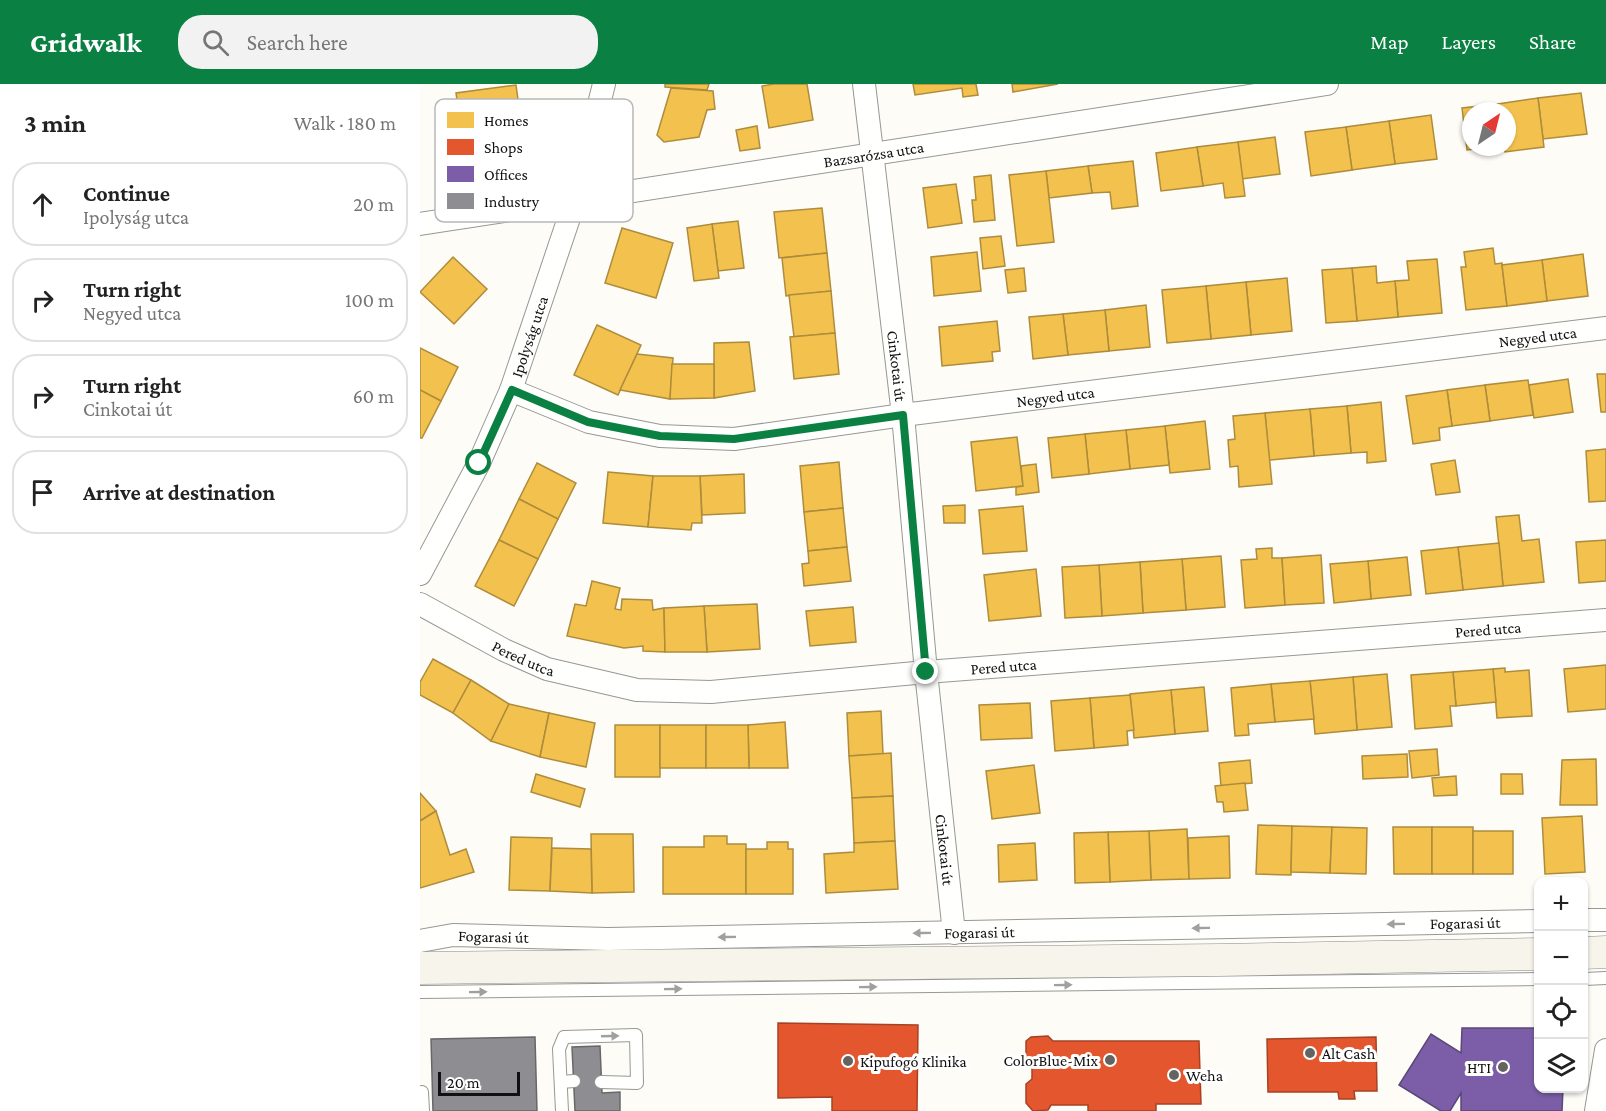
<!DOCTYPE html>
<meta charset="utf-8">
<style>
:root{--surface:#fff;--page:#f2f2f2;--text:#222;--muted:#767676;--line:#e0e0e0;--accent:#0b8043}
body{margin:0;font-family:"Crimson Pro",serif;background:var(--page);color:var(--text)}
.controls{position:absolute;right:18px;bottom:18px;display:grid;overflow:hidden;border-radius:12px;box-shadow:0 2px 4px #0004}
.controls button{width:54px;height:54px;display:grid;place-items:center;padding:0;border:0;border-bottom:2px solid var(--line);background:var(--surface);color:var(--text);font:30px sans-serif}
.compass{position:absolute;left:1042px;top:18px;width:54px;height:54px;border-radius:50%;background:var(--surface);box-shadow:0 2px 4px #0004;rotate:35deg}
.scale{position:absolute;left:18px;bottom:15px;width:82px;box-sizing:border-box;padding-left:6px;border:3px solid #111;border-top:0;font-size:16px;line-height:21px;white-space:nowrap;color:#111;-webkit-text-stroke:4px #fff;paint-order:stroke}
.stop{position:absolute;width:18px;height:18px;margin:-14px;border:4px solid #0b8043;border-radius:50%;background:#fff}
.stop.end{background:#0b8043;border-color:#fff;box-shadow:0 2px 6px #0008}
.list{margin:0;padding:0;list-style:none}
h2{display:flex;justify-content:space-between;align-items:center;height:78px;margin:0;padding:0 24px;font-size:26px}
h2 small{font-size:20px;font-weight:400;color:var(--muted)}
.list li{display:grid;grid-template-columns:39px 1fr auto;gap:18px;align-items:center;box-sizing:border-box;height:84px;margin:0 12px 12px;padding:0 12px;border:2px solid var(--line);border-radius:24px}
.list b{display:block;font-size:22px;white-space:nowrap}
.list p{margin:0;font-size:20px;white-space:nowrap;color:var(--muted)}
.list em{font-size:20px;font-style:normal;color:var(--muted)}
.icon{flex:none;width:33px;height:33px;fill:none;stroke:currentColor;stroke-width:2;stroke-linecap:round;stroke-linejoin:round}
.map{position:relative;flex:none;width:1186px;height:1027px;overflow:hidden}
header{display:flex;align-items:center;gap:36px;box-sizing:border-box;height:84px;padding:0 30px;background:var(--accent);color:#fff}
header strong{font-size:28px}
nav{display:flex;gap:33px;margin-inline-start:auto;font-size:21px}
.search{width:420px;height:54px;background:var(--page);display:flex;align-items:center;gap:15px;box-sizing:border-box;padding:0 21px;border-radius:24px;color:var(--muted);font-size:22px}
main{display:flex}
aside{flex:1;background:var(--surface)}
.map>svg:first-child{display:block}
.homes{fill:#f2c14e;stroke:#ae8c3c;stroke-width:1.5}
.shops{fill:#e4572e;stroke:#a54225;stroke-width:1.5}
.offices{fill:#7b5ea7;stroke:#5b477a;stroke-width:1.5}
.industry{fill:#8d8d92;stroke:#68686b;stroke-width:1.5}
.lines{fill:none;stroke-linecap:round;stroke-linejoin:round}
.lane-casing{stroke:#979795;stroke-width:14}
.street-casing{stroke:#979795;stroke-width:24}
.secondary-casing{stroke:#8e8d8b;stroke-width:33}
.lane{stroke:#fffffe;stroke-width:12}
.street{stroke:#fffffe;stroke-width:22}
.secondary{stroke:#f6f4eb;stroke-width:32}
.oneway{fill:#a0a09f}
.route{stroke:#0b8043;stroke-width:8}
.poi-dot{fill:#646362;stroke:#fff;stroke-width:2}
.labels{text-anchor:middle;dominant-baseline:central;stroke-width:6;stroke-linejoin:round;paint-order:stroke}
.street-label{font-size:16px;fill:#111;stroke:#fff}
.poi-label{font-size:16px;fill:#111;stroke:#fff;text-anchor:start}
.key{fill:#fff;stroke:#b8b8b8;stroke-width:1.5}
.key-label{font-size:16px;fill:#111}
</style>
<header>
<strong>Gridwalk</strong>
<div class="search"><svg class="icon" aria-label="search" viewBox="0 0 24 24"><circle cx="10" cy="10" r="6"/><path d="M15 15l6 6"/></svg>Search here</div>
<nav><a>Map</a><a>Layers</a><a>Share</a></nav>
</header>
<main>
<aside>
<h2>3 min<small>Walk · 180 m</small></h2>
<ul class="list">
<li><svg class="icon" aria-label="ahead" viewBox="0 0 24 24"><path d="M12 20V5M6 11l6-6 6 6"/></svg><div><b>Continue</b><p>Ipolyság utca</p></div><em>20 m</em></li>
<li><svg class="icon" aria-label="right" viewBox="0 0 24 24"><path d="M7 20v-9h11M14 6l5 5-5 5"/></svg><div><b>Turn right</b><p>Negyed utca</p></div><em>100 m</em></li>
<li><svg class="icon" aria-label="right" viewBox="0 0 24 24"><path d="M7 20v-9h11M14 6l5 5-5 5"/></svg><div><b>Turn right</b><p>Cinkotai út</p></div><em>60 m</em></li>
<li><svg class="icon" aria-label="arrive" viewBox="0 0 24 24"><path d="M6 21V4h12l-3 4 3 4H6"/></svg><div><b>Arrive at destination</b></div></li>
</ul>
</aside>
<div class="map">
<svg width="1186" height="1027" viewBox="0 0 1186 1027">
<rect width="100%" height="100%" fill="#fdfcf7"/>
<g class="homes">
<path d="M245,0H289L287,6L245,3Z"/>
<path d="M354,0H387L393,36L349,44L342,2Z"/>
<path d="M493,0H556L558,11L543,13L542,4L495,11Z"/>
<path d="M592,0H638L593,8Z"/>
<path d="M96,1L107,80L47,88L36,9Z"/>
<path d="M251,4L293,7L295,25L287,26L279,53L244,58L237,51Z"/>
<path d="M1161,9L1167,50L1123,55L1118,14Z"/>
<path d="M1118,14L1124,63L1085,68L1084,63H1087V27H1079L1078,20Z"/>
<path d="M1078,20L1079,27H1051V63H1073L1047,66L1042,24Z"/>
<path d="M1011,31L1017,75L975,80L969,37Z"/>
<path d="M969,37L975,80L932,86L926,43Z"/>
<path d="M337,42L340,64L320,67L316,46Z"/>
<path d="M926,43L932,86L891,92L885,48Z"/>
<path d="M855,53L860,90L822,95L818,58Z"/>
<path d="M818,58L825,112L805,114L803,99L783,102L777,63Z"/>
<path d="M777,63L783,102L741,107L736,69Z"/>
<path d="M713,77L718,122L692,125L690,108L672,109L668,82Z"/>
<path d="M668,82L672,109L629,114L626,87Z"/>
<path d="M626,87L634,158L597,162L589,91Z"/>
<path d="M571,91L575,136L554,138L552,116H556L554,93Z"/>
<path d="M536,100L542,139L508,144L503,104Z"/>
<path d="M402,124L407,169L359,174L354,128Z"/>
<path d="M318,137L324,184L298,187L292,140Z"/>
<path d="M292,140L299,194L274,197L267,144Z"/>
<path d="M202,144L253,159L236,214L185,199Z"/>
<path d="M581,152L585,182L563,185L560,154Z"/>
<path d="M1073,164L1075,180L1082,179V181L1087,222L1046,226L1041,183H1046L1044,168Z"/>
<path d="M557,168L561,207L514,212L511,173Z"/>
<path d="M407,169L411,207L366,212L362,174Z"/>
<path d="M1163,170L1168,212L1127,217L1122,176Z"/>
<path d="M33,173L67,205L34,240L0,208Z"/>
<path d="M1017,175L1022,229L978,233L975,197L989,196L987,177Z"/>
<path d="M1122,176L1127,217L1087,222L1082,181Z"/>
<path d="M956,182L957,199L975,197L978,233L937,237L932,184Z"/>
<path d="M604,184L606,207L588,209L585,186Z"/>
<path d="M932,184L937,237L906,239L902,186Z"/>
<path d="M867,194L872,247L831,251L826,198Z"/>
<path d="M826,198L831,251L791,255L786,202Z"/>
<path d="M786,202L791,255L747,259L742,206Z"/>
<path d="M411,207L415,249L374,253L369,211Z"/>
<path d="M726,221L730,263L689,267L685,226Z"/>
<path d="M685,226L689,267L648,271L643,230Z"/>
<path d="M643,230L648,271L613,275L609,233Z"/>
<path d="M577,237L580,267L572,268L573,277L522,282L519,243Z"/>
<path d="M177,241L221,261L198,311L154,291Z"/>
<path d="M415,249L419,290L374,295L370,253Z"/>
<path d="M329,258L335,307L294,314V259Z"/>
<path d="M0,264L38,283L21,317L0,306Z"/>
<path d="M217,270L253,274L250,315L200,306Z"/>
<path d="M252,280H294V314L250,315Z"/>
<path d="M1177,290H1186V328H1181Z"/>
<path d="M1148,295L1153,328L1114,334L1109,301Z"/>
<path d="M1108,296L1113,331L1070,337L1065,301Z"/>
<path d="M1065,301L1070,337L1032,342L1027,306Z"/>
<path d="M0,306L21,317L2,354H0Z"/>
<path d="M1027,306L1032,342L1019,344L1020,356L993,360L986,312Z"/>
<path d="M961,318L966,377L947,379V368L931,369L927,322Z"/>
<path d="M927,322L931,369L894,372L890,325Z"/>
<path d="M890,325L894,372L849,376L845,329Z"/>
<path d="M845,329L852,400L819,403L818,382L810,383L808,356L815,355L813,332Z"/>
<path d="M785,337L790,385L750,389L745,342Z"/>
<path d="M745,342L749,381L710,385L706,346Z"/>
<path d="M706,346L710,385L669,390L665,350Z"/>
<path d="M665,350L669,390L632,394L628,354Z"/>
<path d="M597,353L603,402L556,407L551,358Z"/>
<path d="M1186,365V417L1169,418L1166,367Z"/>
<path d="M1035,376L1040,408L1016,411L1011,380Z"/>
<path d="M419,378L423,424L384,428L380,382Z"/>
<path d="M117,379L156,399L138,435L99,415Z"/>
<path d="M616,380L619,408L596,411V403L603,402L601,382Z"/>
<path d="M188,388L233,392L228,443L183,439Z"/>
<path d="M324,390L325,429L282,431L280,392Z"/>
<path d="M233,392H280L282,439H272L271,446L228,443Z"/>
<path d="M99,415L138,435L118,475L79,456Z"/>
<path d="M545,421V439H524L523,422Z"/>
<path d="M603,422L607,467L563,470L559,426Z"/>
<path d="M423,424L427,463L388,467L384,428Z"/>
<path d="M1099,431L1102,457L1119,455L1124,498L1083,502L1076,433Z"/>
<path d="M79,456L118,475L94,522L55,502Z"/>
<path d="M1186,456V497L1159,499L1156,458Z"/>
<path d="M1079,459L1083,502L1043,506L1038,463Z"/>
<path d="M427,463L431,497L384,502L382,480L389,479L388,467Z"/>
<path d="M1038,463L1043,506L1006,510L1001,467Z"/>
<path d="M852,464V474H862L865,521L825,524L821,476L837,475L836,465Z"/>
<path d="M901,471L904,519L865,521L862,474Z"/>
<path d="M801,472L805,523L766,526L762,475Z"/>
<path d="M987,473L991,511L951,515L948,477Z"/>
<path d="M762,475L766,526L723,529L720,478Z"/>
<path d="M948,477L951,515L914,519L910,480Z"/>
<path d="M720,478L723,529L682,532L679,481Z"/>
<path d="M679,481L682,532L645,534L642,483Z"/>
<path d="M616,485L621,532L569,537L564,491Z"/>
<path d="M172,497L200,504L195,525L201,526L202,515L232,516L233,526L244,524L245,568L223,567V562L204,564L147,552L155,520L166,522Z"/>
<path d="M337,520L340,565L287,568L284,522Z"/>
<path d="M284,522L287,568H245L244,524Z"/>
<path d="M433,523L436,558L390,562L386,527Z"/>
<path d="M13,575L51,596L33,629L0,611V598Z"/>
<path d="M1186,581V625L1148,628L1144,585Z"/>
<path d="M1085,584V588L1109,586L1112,632L1077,634L1073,585Z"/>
<path d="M1073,585L1076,618L1036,622L1033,588Z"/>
<path d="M1033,588L1036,622H1030L1032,642L995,645L991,591Z"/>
<path d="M967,590L972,643L937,646L933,593Z"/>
<path d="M933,593L937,646L895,650L890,597Z"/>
<path d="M51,596L89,620L71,657L33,629Z"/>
<path d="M890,597L894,635L855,638L851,600Z"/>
<path d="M851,600L855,638L828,640L829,651L815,652L811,604Z"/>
<path d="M784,603L788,647L755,650L751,606Z"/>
<path d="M751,606L755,650L714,654L710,610Z"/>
<path d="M710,611L714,646L707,647L708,661L674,664L670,614Z"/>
<path d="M670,614L674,664L635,667L631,617Z"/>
<path d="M610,619L612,654L561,656L559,621Z"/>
<path d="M89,620L129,629L120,673L71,657Z"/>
<path d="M461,627L463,670L429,672L427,629Z"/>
<path d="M129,629L175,639L166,683L120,673Z"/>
<path d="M365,638L368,684H329L328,641Z"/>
<rect x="195" y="641" width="45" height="52"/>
<rect x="240" y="641" width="46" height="43"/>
<path d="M286,641H328L329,684H286Z"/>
<path d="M1017,665L1019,691L992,694L989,667Z"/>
<path d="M471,669L473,712L432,714L429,672Z"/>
<path d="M987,670L988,693L943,695L942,672Z"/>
<path d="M1176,675L1177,721H1140L1142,676Z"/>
<path d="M830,676L832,699L801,702L799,679Z"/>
<path d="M614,681L620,729L572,735L566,687Z"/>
<path d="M116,690L165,705L160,723L111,708Z"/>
<path d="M1081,690H1102L1103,710H1081Z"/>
<path d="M1036,692L1037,711L1014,712L1012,694Z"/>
<path d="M825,699L828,726L804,728L803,718H797L795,702Z"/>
<path d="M0,709L16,727L0,737Z"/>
<path d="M473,712L475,757L434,759L432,714Z"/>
<path d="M16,727L30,771L46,765L54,788L0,804V737Z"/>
<path d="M1162,732L1165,788L1125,790L1122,734Z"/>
<path d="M838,741L872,742L871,791L836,790Z"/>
<path d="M872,742L912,743L910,789L871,788Z"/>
<path d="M912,743L947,744L946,790L910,789Z"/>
<path d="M973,743H1012V790H974Z"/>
<rect x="1012" y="743" width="41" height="47"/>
<path d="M767,745L769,795L731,796L729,747Z"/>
<path d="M729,747L731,796L690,798L688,748Z"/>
<rect x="1053" y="747" width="40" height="43"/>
<path d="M688,748L690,798L655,799L654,749Z"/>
<path d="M171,750H213L214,808L172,809Z"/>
<path d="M284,752H307V760H326V810H243V763H284Z"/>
<path d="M809,752L810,794L769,795L768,754Z"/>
<path d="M91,753L132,754L130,807L89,806Z"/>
<path d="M475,757L478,805L406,809L404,770L434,768V759Z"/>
<path d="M347,758H368V765H373V810H326V765H347Z"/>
<path d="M615,759L617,796L579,798L578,761Z"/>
<path d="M132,764L171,765L172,809L130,807Z"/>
</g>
<g class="shops">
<path d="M358,939L498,941L497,1027H412V1013L358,1014Z"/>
<path d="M628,952L633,957H779L781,1020H736V1027H668V1021H631L628,1026L613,1027L606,1019V1000L612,995V978L606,977V957L611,953Z"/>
<path d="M956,953L957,1007H934L935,1015H919L918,1008H848L847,955Z"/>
</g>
<path class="offices" d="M1042,944H1118V1004H1143L1142,1027H1041V1009L1030,1027H1021L979,1001L1011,950L1041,969Z"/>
<g class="industry">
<path d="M115,953L117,1027H13L11,955Z"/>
<path d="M180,962L182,1009L200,1008V1027H155L152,963Z"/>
</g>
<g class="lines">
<g class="lane-casing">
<g id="lane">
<path d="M1164,895L1186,894"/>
<path d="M0,908L1118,895"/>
<path d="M141,998L154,997"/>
<path d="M2,1008L3,1027"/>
<path d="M142,1027L139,965L144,953L216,951L217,999L181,998"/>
</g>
</g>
<g class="street-casing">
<g id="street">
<path id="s1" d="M444,0L483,331L506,588L534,849"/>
<path id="s2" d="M0,140L907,0"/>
<path id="s3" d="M91,306L169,338L240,352L314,355L483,331L1186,244"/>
<path id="s4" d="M0,490L59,379L91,306L155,116L184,0"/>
<path id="s5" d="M0,520L84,566L127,585L217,606L291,608L506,588L1186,536"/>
<path d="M1164,836H1186"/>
<path id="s6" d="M0,857L33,851L188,855L1118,837"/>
<path d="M1176,1027L1186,966"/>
</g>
</g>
<g class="secondary-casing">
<g id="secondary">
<path d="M1164,869L1186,868"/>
<path d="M0,884L799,876L1118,870"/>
</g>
</g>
<use href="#lane" class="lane"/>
<use href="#street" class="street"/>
<use href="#secondary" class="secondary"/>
</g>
<defs><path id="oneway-solid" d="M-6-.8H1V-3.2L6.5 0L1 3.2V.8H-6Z" transform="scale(1.5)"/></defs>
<g class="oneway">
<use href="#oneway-solid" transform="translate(976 840) rotate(179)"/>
<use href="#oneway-solid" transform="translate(781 844) rotate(179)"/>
<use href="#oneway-solid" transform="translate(502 849) rotate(179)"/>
<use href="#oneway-solid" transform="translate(307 853) rotate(179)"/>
<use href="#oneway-solid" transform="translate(643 901) rotate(-1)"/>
<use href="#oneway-solid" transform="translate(448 903) rotate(-1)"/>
<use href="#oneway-solid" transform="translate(253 905) rotate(-1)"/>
<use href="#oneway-solid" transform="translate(58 908) rotate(-1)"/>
<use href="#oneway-solid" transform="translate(190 952) rotate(-2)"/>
</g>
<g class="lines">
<path class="route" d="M59,379L92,306L168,338L240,352L314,355L483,331L506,588"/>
</g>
<g class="poi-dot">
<circle cx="890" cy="969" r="6"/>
<circle cx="690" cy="976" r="6"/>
<circle cx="428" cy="977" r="6"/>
<circle cx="1083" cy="983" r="6"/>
<circle cx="754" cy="991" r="6"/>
</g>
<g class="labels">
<g class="street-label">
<text stroke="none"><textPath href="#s2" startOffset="459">Bazsarózsa utca</textPath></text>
<text stroke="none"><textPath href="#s4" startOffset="262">Ipolyság utca</textPath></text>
<text stroke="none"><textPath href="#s3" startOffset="1041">Negyed utca</textPath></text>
<text stroke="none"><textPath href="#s1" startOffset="284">Cinkotai út</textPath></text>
<text stroke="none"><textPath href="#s3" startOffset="555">Negyed utca</textPath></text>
<text stroke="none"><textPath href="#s5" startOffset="1089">Pered utca</textPath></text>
<text stroke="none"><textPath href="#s5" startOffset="117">Pered utca</textPath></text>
<text stroke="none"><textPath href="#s5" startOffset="603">Pered utca</textPath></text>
<text stroke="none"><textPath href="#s1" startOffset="770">Cinkotai út</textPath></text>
<text stroke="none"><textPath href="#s6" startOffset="1046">Fogarasi út</textPath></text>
<text stroke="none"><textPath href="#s6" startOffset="560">Fogarasi út</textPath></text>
<text stroke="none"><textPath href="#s6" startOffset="74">Fogarasi út</textPath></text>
</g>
<g class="poi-label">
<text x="902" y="969">Alt Cash</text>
<text x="678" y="976" text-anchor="end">ColorBlue-Mix</text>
<text x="440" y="977">Kipufogó Klinika</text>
<text x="1071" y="983" text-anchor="end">HTI</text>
<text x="766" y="991">Weha</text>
</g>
</g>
<rect x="15" y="15" width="198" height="123" rx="9" class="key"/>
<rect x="27" y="28" width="27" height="16" fill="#f2c14e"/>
<rect x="27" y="55" width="27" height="16" fill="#e4572e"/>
<rect x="27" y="82" width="27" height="16" fill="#7b5ea7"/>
<rect x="27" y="109" width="27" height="16" fill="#8d8d92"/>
<g class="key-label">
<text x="64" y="42">Homes</text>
<text x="64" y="69">Shops</text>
<text x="64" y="96">Offices</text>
<text x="64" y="123">Industry</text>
</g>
</svg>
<div class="controls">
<button>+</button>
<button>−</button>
<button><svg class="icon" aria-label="locate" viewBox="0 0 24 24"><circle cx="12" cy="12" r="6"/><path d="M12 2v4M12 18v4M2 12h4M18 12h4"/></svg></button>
<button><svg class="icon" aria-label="layers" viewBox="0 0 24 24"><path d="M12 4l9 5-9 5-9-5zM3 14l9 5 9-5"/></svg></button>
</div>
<svg class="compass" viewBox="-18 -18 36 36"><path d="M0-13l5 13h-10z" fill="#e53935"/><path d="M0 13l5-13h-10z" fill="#767676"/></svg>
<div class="scale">20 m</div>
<div class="stop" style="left:59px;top:379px"></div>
<div class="stop end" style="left:506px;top:588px"></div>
</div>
</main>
